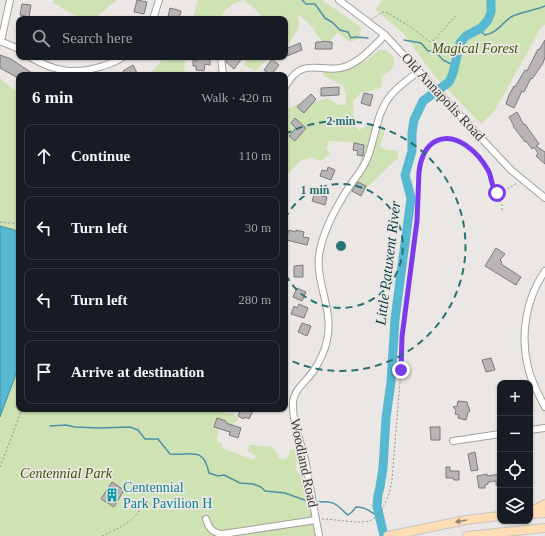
<!DOCTYPE html>
<meta charset="utf-8">
<style>
:root{--surface:#171b24;--page:#20242c;--text:#f1f3f6;--muted:#9ea1a6;--line:#363941}
body{margin:0;font-family:Georgia,serif;background:var(--page);color:var(--text)}
.controls{position:absolute;right:12px;bottom:12px;display:grid;overflow:hidden;border-radius:8px;box-shadow:0 1px 3px #0004}
.controls button{width:36px;height:36px;display:grid;place-items:center;padding:0;border:0;border-bottom:1px solid var(--line);background:var(--surface);color:var(--text);font:20px sans-serif}
.stop{position:absolute;width:12px;height:12px;margin:-9px;border:3px solid #7c3aed;border-radius:50%;background:#fff}
.stop.end{background:#7c3aed;border-color:#fff;box-shadow:0 1px 4px #0008}
.list{margin:0;padding:0;list-style:none}
h2{display:flex;justify-content:space-between;align-items:center;height:52px;margin:0;padding:0 16px;font-size:17px}
h2 small{font-size:13px;font-weight:400;color:var(--muted)}
.list li{display:grid;grid-template-columns:26px 1fr auto;gap:12px;align-items:center;box-sizing:border-box;height:64px;margin:0 8px 8px;padding:0 8px;border:1px solid var(--line);border-radius:8px}
.list b{display:block;font-size:15px;white-space:nowrap}
.list em{font-size:13px;font-style:normal;color:var(--muted)}
.icon{flex:none;width:22px;height:22px;fill:none;stroke:currentColor;stroke-width:2;stroke-linecap:round;stroke-linejoin:round}
.map{position:relative;flex:none;width:545px;height:536px;overflow:hidden}
.search{position:absolute;background:var(--surface);box-shadow:0 1px 3px #0004;left:16px;top:16px;width:272px;height:44px;display:flex;align-items:center;gap:10px;box-sizing:border-box;padding:0 14px;border-radius:8px;color:var(--muted);font-size:15px}
.panel{position:absolute;background:var(--surface);box-shadow:0 1px 3px #0004;left:16px;top:72px;width:272px;height:340px;border-radius:8px}
.map>svg:first-child{display:block}
.green{fill:#cee2b4}
.water{fill:#56b8d1;stroke:#4e92a4}
.lines{fill:none;stroke-linecap:round;stroke-linejoin:round}
.stream{stroke:#4e92a4;stroke-width:1.5}
.river{stroke:#56b8d1;stroke-width:9}
.building{fill:#b8b5b7;stroke:#7c797b}
.minor-casing{stroke:#a4a19e;stroke-width:8}
.major-casing{stroke:#c4c4c4;stroke-width:10}
.path{stroke:#979492;stroke-width:1;stroke-dasharray:2 2;stroke-linecap:butt}
.minor{stroke:#fff;stroke-width:6}
.major{stroke:#ffddb5;stroke-width:8}
.oneway{fill:#948471}
.route{stroke:#7c3aed;stroke-width:5}
.ring{fill:none;stroke:#287272;stroke-width:2;stroke-dasharray:7 5}
.labels{text-anchor:middle;dominant-baseline:central;stroke-width:3.5;stroke-linejoin:round;paint-order:stroke}
.park-label{font-size:14px;font-style:italic;fill:#3c5303;stroke:#ebe7e4}
.street-label{font-size:14px;fill:#3c3b3a;stroke:#ebe7e4}
.culture-label{font-size:14px;fill:#0d838f;stroke:#ebe7e4;text-anchor:start}
.water-label{font-size:15px;font-style:italic;fill:#0f3d47;stroke:#ebe7e4}
.centre{fill:#287272;stroke:#ebe7e4;stroke-width:2}
.ring-label{font-size:12px;text-anchor:middle;font-weight:bold;fill:#287272;stroke:#ebe7e4;stroke-width:3.5;stroke-linejoin:round;paint-order:stroke}
</style>
<div class="map">
<svg width="545" height="536" viewBox="0 0 545 536">
<rect width="100%" height="100%" fill="#ebe7e4"/>
<g class="green">
<path d="M55,0H117L96,17L79,18L52,2Z"/>
<path d="M198,0H322L361,27L360,39L349,42L338,32L329,42L320,39L312,27L298,14L299,27L289,44L285,45V19H263L255,9L243,0C231,4 226,8 219,19H193Z"/>
<path d="M382,0H545V25L542,26L495,110L481,124L433,74L403,33L375,10Z"/>
<path d="M379,50H385L393,56L394,64L391,70L382,77V86L376,90L361,93L353,101L354,124L359,130L373,123L383,127L384,134L380,146L386,150L398,151V158L364,190H356C353,175 363,162 361,147L352,142L329,141L326,148L330,153L325,159L319,161L312,157L300,161L285,177V111L286,109L303,102H314L328,98L338,105H346V95L343,86L324,76L323,72L351,68L370,58Z"/>
<path d="M165,57H188L184,65L185,75H148Z"/>
<path d="M247,57H270L255,71L244,65Z"/>
<path d="M0,79L19,93V409H220L225,413H233L238,418L237,421L234,423L233,425H227V422L221,420L216,427L219,432L216,440L222,443V448L254,460L256,456L248,452L249,446C253,444 255,445 259,446C271,447 274,445 279,458L283,460L289,457L290,450L295,449L297,458L296,471L300,474L303,475L305,477L304,479L308,493L315,536H0Z"/>
</g>
<path class="water" d="M0,226L15,230L19,233V366L0,417Z"/>
<g class="lines">
<g class="stream">
<path d="M302,0L306,4H315L325,18L332,22L340,30L348,32L351,38L355,37L368,38"/>
<path d="M479,30L485,35C497,33 501,24 511,17C520,12 534,11 545,6"/>
<path d="M404,40L421,43L428,51H435L443,60L455,66"/>
<path d="M50,426L66,425L75,427L99,428L130,427L138,430L145,439H158L170,454C192,456 203,446 209,473L218,476L224,475L240,483L253,484L261,487L265,491L285,493L310,502"/>
<path d="M314,502C322,502 331,500 338,506C342,509 343,512 348,515L352,512L356,507C364,506 374,513 380,519"/>
</g>
<path class="river" d="M384,536L377,506L378,495L380,487L383,468L386,418L391,382L395,319L411,198L405,175L412,151V133L414,120L423,101L449,82L453,73L460,43L466,36L481,28L488,20L491,12V0"/>
</g>
<g class="building">
<path d="M137,0L147,2L144,14L134,12Z"/>
<path d="M22,4L31,5L29,17L20,15Z"/>
<path d="M170,8L181,11L179,19L168,17Z"/>
<path d="M545,40V57L543,63L532,79L531,78L524,92L522,91L514,108L506,104L509,95L514,86L515,87L525,70L527,71L538,49L539,50Z"/>
<path d="M322,41L332,42V49H315L316,42H322Z"/>
<path d="M300,43L302,50L287,56L285,49Z"/>
<path d="M0,55L11,59L35,75H19L18,78L0,68Z"/>
<path d="M197,57L210,59V65L205,64L204,71L196,70V66H193V60L197,61Z"/>
<path d="M228,57H243L234,69L226,62V60Z"/>
<path d="M272,59L279,65L271,75L264,70Z"/>
<path d="M133,65L138,75H125L123,71Z"/>
<path d="M339,87V95L321,96V88Z"/>
<path d="M364,93L373,95L370,106L361,103Z"/>
<path d="M311,94L316,99L304,113L297,107Z"/>
<path d="M517,112L524,125L525,124L539,144L536,146L545,152V164L536,156L538,153L534,147L532,149L526,141L525,142L513,126H514L509,117Z"/>
<path d="M295,118L306,128L295,141L289,136L296,128L291,123Z"/>
<path d="M354,143L364,145L363,156L357,155L358,151L353,150Z"/>
<path d="M328,167L335,170L331,180L320,176L322,170L327,171Z"/>
<path d="M358,182L366,186L361,196L352,191Z"/>
<path d="M316,189L323,191L322,196L327,197L325,205L312,201Z"/>
<path d="M289,230L296,232V230L304,232L303,237L309,238L307,245L286,240Z"/>
<path d="M496,248L505,254L500,260L502,262L501,264L521,277L516,285L485,266Z"/>
<path d="M303,265V277H294V266Z"/>
<path d="M297,288L306,292L302,301L293,297Z"/>
<path d="M299,304L308,308L304,318L291,314L294,306L297,308Z"/>
<path d="M302,323L311,326L307,336L298,332Z"/>
<path d="M491,358L495,370L486,372L482,360Z"/>
<path d="M458,401L467,402L470,411L468,412L466,420L458,418L459,415L455,414L456,410L453,407L457,406Z"/>
<path d="M241,409H254L249,419L245,417L244,419L238,416Z"/>
<path d="M217,418L226,421V423L241,428L238,438L229,435L230,432L214,427Z"/>
<path d="M430,427H440V440H431Z"/>
<path d="M475,452L478,470L471,471L468,454Z"/>
<path d="M446,467H450V471H459V480H454L453,478H446Z"/>
<path d="M487,474V476L500,474V485H496V481L488,482V484L485,485V488H479L477,476Z"/>
<path d="M112,482L124,490L114,507L101,499Z"/>
</g>
<g class="lines">
<g class="minor-casing">
<g id="minor">
<path d="M339,0L385,35L496,154L511,170L545,198"/>
<path d="M153,19L159,0"/>
<path d="M0,41L19,49"/>
<path d="M1,41L10,0"/>
<path d="M30,57C55,72 75,75 103,66C110,64 117,61 123,57"/>
<path d="M221,57L223,75"/>
<path d="M285,87C304,53 322,76 347,66C362,60 374,46 385,35"/>
<path d="M545,271C526,298 520,335 528,367C531,381 538,394 545,407"/>
<path d="M530,430L545,428"/>
<path d="M453,441L500,434"/>
<path d="M206,519C209,529 213,533 223,534L316,520"/>
<path d="M319,536C314,510 310,484 305,459C300,440 292,421 293,402C294,389 307,381 314,370C320,361 325,350 327,340C334,311 316,284 319,256C322,232 336,207 349,187C355,178 363,169 367,159C375,140 376,116 388,99C395,88 409,79 419,71"/>
</g>
</g>
<g class="major-casing">
<g id="major">
<path d="M530,512L545,504"/>
<path d="M530,514L545,513"/>
<path d="M388,536L466,520L500,516"/>
<path d="M467,536L545,528"/>
</g>
</g>
<g class="path">
<path d="M372,19L383,12L388,13L411,27L430,42L435,39L457,14"/>
<path d="M497,193L502,205V211"/>
<path d="M0,222L19,224"/>
<path d="M0,467L22,409"/>
<path d="M322,519C334,519 359,524 369,521C383,516 390,493 392,480L401,370L402,337L417,221L419,172C420,161 425,146 436,141C459,130 483,157 491,176C493,181 492,188 497,193L504,191L517,183"/>
<path d="M102,536C126,525 133,522 147,499"/>
</g>
<use href="#minor" class="minor"/>
<use href="#major" class="major"/>
</g>
<defs><path id="oneway-solid" d="M-6-.8H1V-3.2L6.5 0L1 3.2V.8H-6Z"/></defs>
<use class="oneway" href="#oneway-solid" transform="translate(461 521) rotate(170)"/>
<g class="lines">
<path class="route" d="M401,370L402,337L417,221L419,172C420,161 425,146 436,141C457,131 479,154 488,170C492,177 491,187 497,193"/>
</g>
<g class="ring">
<path d="M285 219A62 62 0 1 1 285 273"/>
<path d="M285 134A125 125 0 1 1 285 358"/>
</g>
<defs>
<g id="building-bare" transform="scale(1.08)"><path d="M-4-6H4V6H1V3H-1V6H-4ZM-2.5-4.3h1.7v1.8h-1.7ZM.8-4.3h1.7v1.8H.8ZM-2.5-1h1.7V.8h-1.7ZM.8-1h1.7V.8H.8Z" fill="#0f9aa8" stroke="#ebe7e4" stroke-width="2.5" paint-order="stroke"/></g>
</defs>
<g fill-rule="evenodd">
<use href="#building-bare" x="112" y="495"/>
</g>
<g class="labels">
<g class="park-label">
<text x="475" y="48">Magical Forest</text>
<text x="66" y="473">Centennial Park</text>
</g>
<g class="street-label">
<text transform="translate(443 97) rotate(47)">Old Annapolis Road</text>
<text transform="translate(304 463) rotate(78)">Woodland Road</text>
</g>
<g class="culture-label">
<text x="123" y="487">Centennial<tspan x="123" dy="16">Park Pavilion H</tspan></text>
</g>
<g class="water-label">
<text transform="translate(388 263) rotate(-83)">Little Patuxent River</text>
</g>
</g>
<circle cx="341" cy="246" r="6" class="centre"/>
<g class="ring-label">
<text x="341" y="125">2 min</text>
<text x="315" y="194">1 min</text>
</g>
</svg>
<div class="controls">
<button>+</button>
<button>−</button>
<button><svg class="icon" aria-label="locate" viewBox="0 0 24 24"><circle cx="12" cy="12" r="6"/><path d="M12 2v4M12 18v4M2 12h4M18 12h4"/></svg></button>
<button><svg class="icon" aria-label="layers" viewBox="0 0 24 24"><path d="M12 4l9 5-9 5-9-5zM3 14l9 5 9-5"/></svg></button>
</div>
<div class="stop" style="left:497px;top:193px"></div>
<div class="stop end" style="left:401px;top:370px"></div>
<div class="search"><svg class="icon" aria-label="search" viewBox="0 0 24 24"><circle cx="10" cy="10" r="6"/><path d="M15 15l6 6"/></svg>Search here</div>
<section class="panel">
<h2>6 min<small>Walk · 420 m</small></h2>
<ul class="list">
<li><svg class="icon" aria-label="ahead" viewBox="0 0 24 24"><path d="M12 20V5M6 11l6-6 6 6"/></svg><div><b>Continue</b></div><em>110 m</em></li>
<li><svg class="icon" aria-label="left" viewBox="0 0 24 24"><path d="M17 20v-9H6M10 6l-5 5 5 5"/></svg><div><b>Turn left</b></div><em>30 m</em></li>
<li><svg class="icon" aria-label="left" viewBox="0 0 24 24"><path d="M17 20v-9H6M10 6l-5 5 5 5"/></svg><div><b>Turn left</b></div><em>280 m</em></li>
<li><svg class="icon" aria-label="arrive" viewBox="0 0 24 24"><path d="M6 21V4h12l-3 4 3 4H6"/></svg><div><b>Arrive at destination</b></div></li>
</ul>
</section>
</div>
